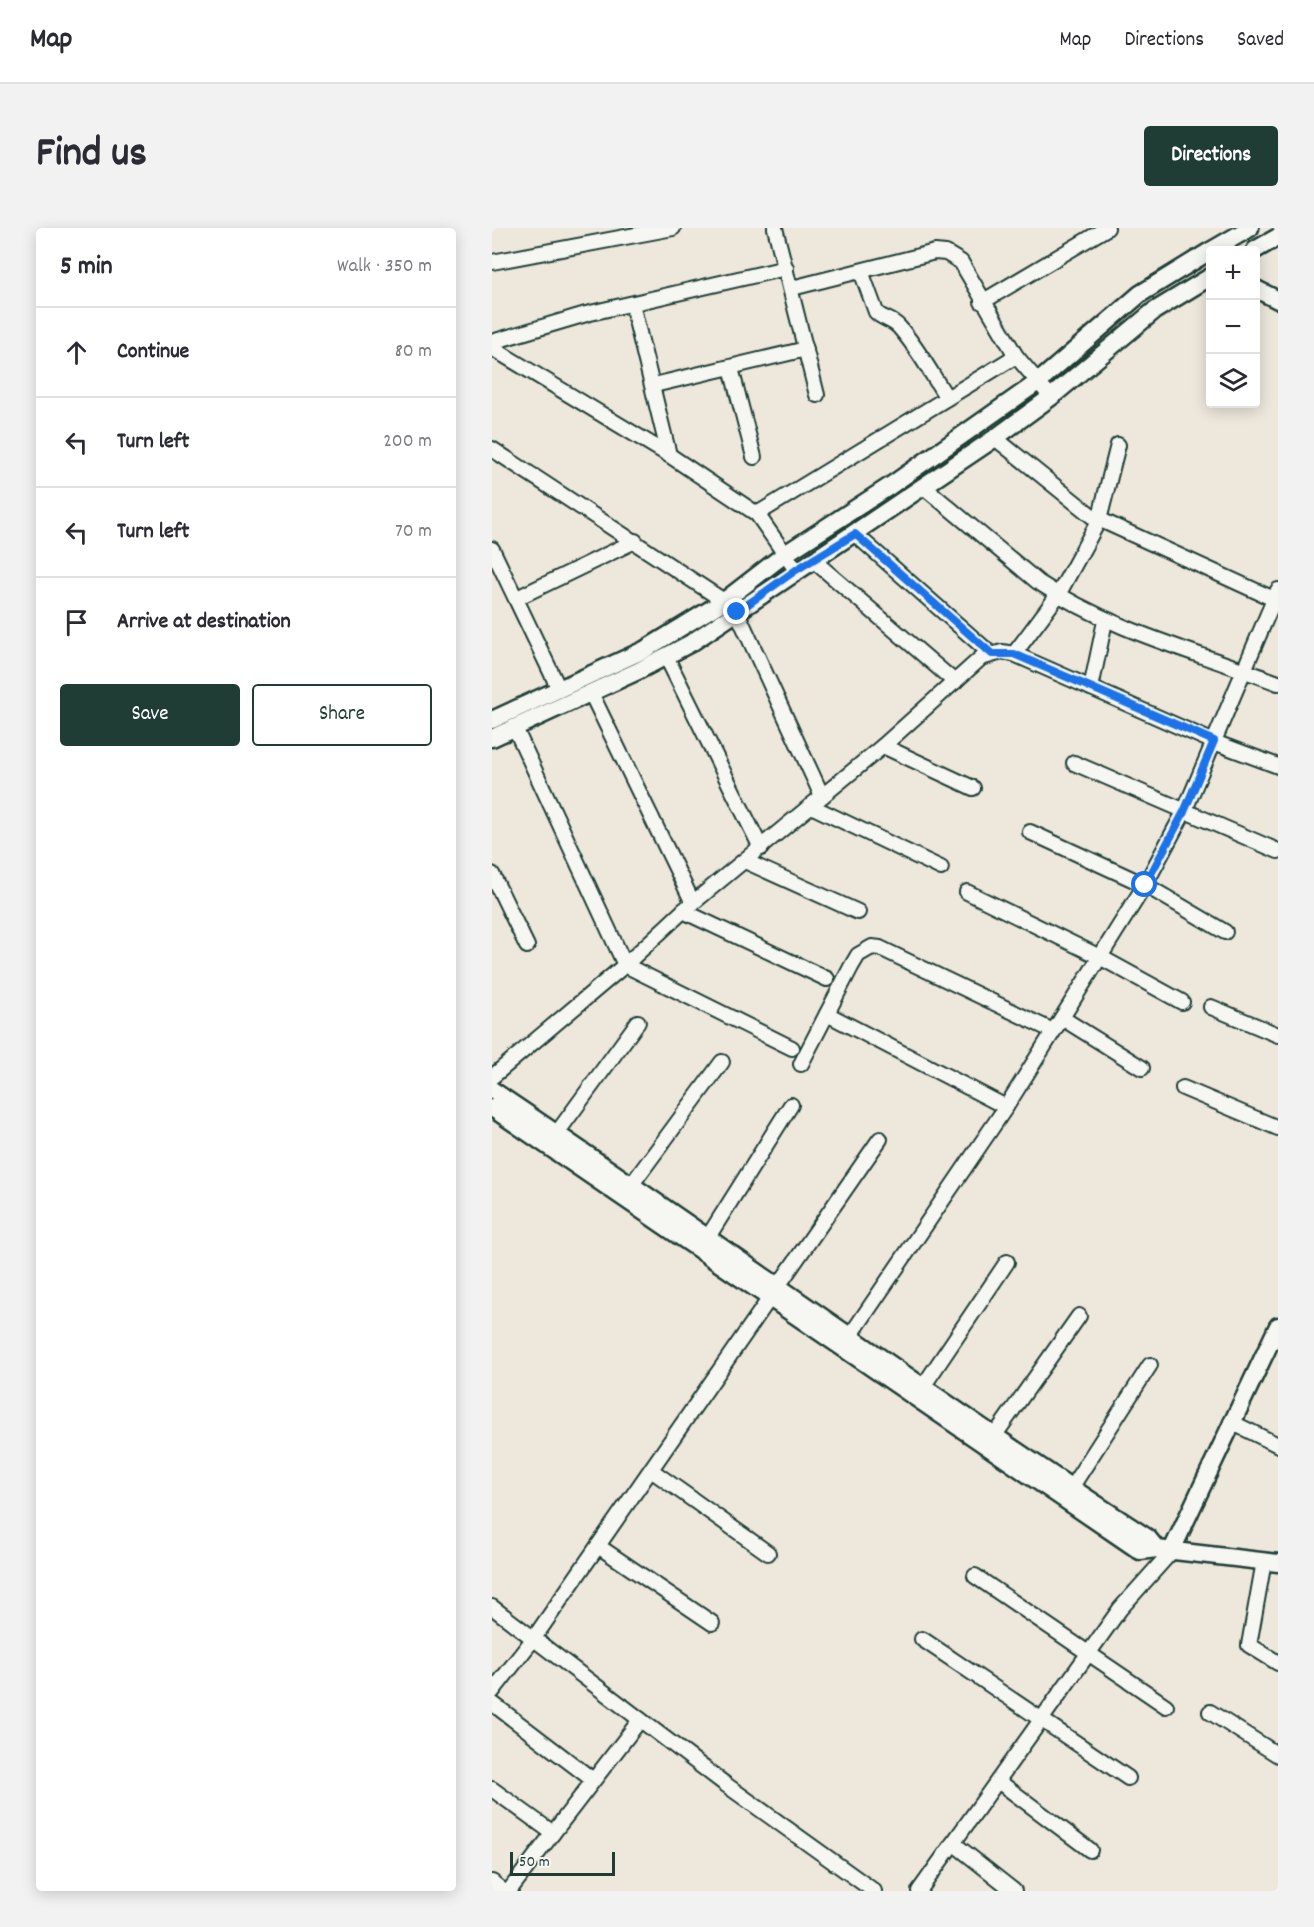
<!DOCTYPE html>
<meta charset="utf-8">
<style>
:root{--surface:#fff;--page:#f2f2f3;--text:#2b2b33;--muted:#7c7c81;--line:#e1e1e2;--accent:#1f3d34}
body{margin:0;font-family:Dekko,sans-serif;background:var(--page);color:var(--text)}
.controls{position:absolute;right:18px;top:18px;display:grid;overflow:hidden;border-radius:6px;box-shadow:0 3px 15px #0003}
.controls button{width:54px;height:54px;display:grid;place-items:center;padding:0;border:0;border-bottom:2px solid var(--line);background:var(--surface);color:var(--text);font:30px sans-serif}
.scale{position:absolute;left:18px;bottom:15px;width:105px;box-sizing:border-box;padding-left:6px;border:3px solid #1f3d34;border-top:0;font-size:16px;line-height:21px;white-space:nowrap;color:#1f3d34;-webkit-text-stroke:4px #f6f6f2;paint-order:stroke}
.stop{position:absolute;width:18px;height:18px;margin:-14px;border:4px solid #1a73e8;border-radius:50%;background:#fff}
.stop.end{background:#1a73e8;border-color:#fff;box-shadow:0 2px 6px #0008}
.list{margin:0;padding:0;list-style:none}
h2{display:flex;justify-content:space-between;align-items:center;height:78px;margin:0;padding:0 24px;font-size:26px}
h2 small{font-size:20px;font-weight:400;color:var(--muted)}
.list li{display:grid;grid-template-columns:39px 1fr auto;gap:18px;align-items:center;box-sizing:border-box;height:90px;padding:0 24px;border-top:2px solid var(--line)}
.list b{display:block;font-size:22px;white-space:nowrap}
.list em{font-size:20px;font-style:normal;color:var(--muted)}
.actions{display:flex;gap:12px;padding:18px 24px}
.actions a{flex:1;padding:14px 0;border:2px solid var(--accent);border-radius:6px;text-align:center;font-size:21px;color:var(--accent)}
.actions .main{background:var(--accent);color:#fff}
.icon{flex:none;width:33px;height:33px;fill:none;stroke:currentColor;stroke-width:2;stroke-linecap:round;stroke-linejoin:round}
.map{position:relative;flex:none;width:786px;height:1663px;overflow:hidden;border-radius:6px}
header{display:flex;align-items:center;gap:36px;box-sizing:border-box;height:84px;padding:0 30px;background:var(--surface);border-bottom:2px solid var(--line)}
header strong{font-size:28px}
nav{display:flex;gap:33px;margin-inline-start:auto;font-size:21px}
.intro{display:flex;align-items:center;justify-content:space-between;box-sizing:border-box;height:144px;padding:0 36px}
h1{margin:0;font-size:42px}
.button{padding:15px 27px;border-radius:6px;background:var(--accent);color:#fff;font-size:21px;font-weight:700}
main{display:flex;gap:36px;padding:0 36px}
aside{flex:1;background:var(--surface);border-radius:6px;box-shadow:0 3px 15px #0003}
.map>svg:first-child{display:block}
.lines{fill:none;stroke-linecap:round;stroke-linejoin:round}
.minor-casing{stroke:#1f3d34;stroke-width:18}
.tertiary-casing{stroke:#1f3d34;stroke-width:21}
.minor{stroke:#f6f6f2;stroke-width:14}
.tertiary{stroke:#f6f6f2;stroke-width:16}
.route{stroke:#1a73e8;stroke-width:8}
</style>
<header>
<strong>Map</strong>
<nav><a>Map</a><a>Directions</a><a>Saved</a></nav>
</header>
<div class="intro"><h1>Find us</h1><a class="button">Directions</a></div>
<main>
<aside>
<h2>5 min<small>Walk · 350 m</small></h2>
<ul class="list">
<li><svg class="icon" aria-label="ahead" viewBox="0 0 24 24"><path d="M12 20V5M6 11l6-6 6 6"/></svg><div><b>Continue</b></div><em>80 m</em></li>
<li><svg class="icon" aria-label="left" viewBox="0 0 24 24"><path d="M17 20v-9H6M10 6l-5 5 5 5"/></svg><div><b>Turn left</b></div><em>200 m</em></li>
<li><svg class="icon" aria-label="left" viewBox="0 0 24 24"><path d="M17 20v-9H6M10 6l-5 5 5 5"/></svg><div><b>Turn left</b></div><em>70 m</em></li>
<li><svg class="icon" aria-label="arrive" viewBox="0 0 24 24"><path d="M6 21V4h12l-3 4 3 4H6"/></svg><div><b>Arrive at destination</b></div></li>
</ul>
<div class="actions"><a class="main">Save</a><a>Share</a></div>
</aside>
<div class="map">
<svg width="786" height="1663" viewBox="0 0 786 1663">
<rect width="100%" height="100%" fill="#eee7dc"/>
<filter id="ink" filterUnits="userSpaceOnUse"><feTurbulence type="fractalNoise" baseFrequency=".0167" numOctaves="2"/><feDisplacementMap in="SourceGraphic" scale="12" xChannelSelector="R" yChannelSelector="G"/><feConvolveMatrix kernelMatrix="1 2 1 2 8 2 1 2 1" color-interpolation-filters="sRGB"/></filter>
<g filter="url(#ink)">
<g class="lines">
<g class="minor-casing">
<g id="minor">
<path d="M283,0L325,167"/>
<path d="M0,34L181,0"/>
<path d="M369,43L384,84C390,91 400,91 407,99C426,120 440,147 455,170"/>
<path d="M300,60L443,24L454,25L469,34L524,128L559,169"/>
<path d="M490,74L615,0"/>
<path d="M140,76L177,227"/>
<path d="M0,114L94,86L294,40"/>
<path d="M0,120L177,227L265,286L304,342"/>
<path d="M239,140L262,229"/>
<path d="M162,157L314,121"/>
<path d="M503,210L600,288L786,373"/>
<path d="M0,221L232,373"/>
<path d="M432,259L546,354C622,404 703,423 786,455"/>
<path d="M265,286L524,128"/>
<path d="M363,306L499,426"/>
<path d="M0,321L67,461"/>
<path d="M321,332L463,454"/>
<path d="M25,370L143,313"/>
<path d="M245,384L330,568"/>
<path d="M522,426L566,367L607,292L626,217"/>
<path d="M174,428L269,620"/>
<path d="M599,460L613,393"/>
<path d="M99,465L201,675"/>
<path d="M23,500L133,737L300,820"/>
<path d="M391,518L481,560"/>
<path d="M582,535L786,623"/>
<path d="M319,578L449,640"/>
<path d="M538,604L653,657L733,704"/>
<path d="M253,633L366,684"/>
<path d="M0,646L35,718"/>
<path d="M475,664L608,729L690,774"/>
<path d="M191,683L335,751"/>
<path d="M719,779L786,807"/>
<path d="M335,786L514,879"/>
<path d="M570,790L650,840"/>
<path d="M309,836L359,739L366,727L380,719L388,720L561,803"/>
<path d="M0,849L133,737L191,683L391,518L489,430L510,424L522,426L722,514L786,538"/>
<path d="M691,860L786,900"/>
<path d="M65,905L146,794"/>
<path d="M140,956L230,834"/>
<path d="M211,1017L299,877"/>
<path d="M352,1117L514,879L653,657L692,584L786,362"/>
<path d="M426,1166L515,1034"/>
<path d="M739,1194L786,1217"/>
<path d="M503,1207L587,1088"/>
<path d="M159,1242L276,1325"/>
<path d="M579,1260L658,1137"/>
<path d="M106,1318L220,1395"/>
<path d="M772,1333L757,1417L786,1435"/>
<path d="M483,1348L674,1478"/>
<path d="M0,1379L233,1556L382,1663"/>
<path d="M430,1411L636,1550"/>
<path d="M0,1464L42,1410L388,911"/>
<path d="M0,1475L101,1552"/>
<path d="M718,1484L786,1527"/>
<path d="M506,1553L598,1622"/>
<path d="M0,1561L61,1605L17,1663"/>
<path d="M61,1605L148,1492"/>
<path d="M461,1615L522,1663"/>
<path d="M0,1654L11,1663"/>
<path d="M427,1663L628,1381L679,1324"/>
</g>
</g>
<g class="tertiary-casing">
<g id="tertiary">
<path d="M720,22L758,0"/>
<path d="M763,22L786,9"/>
<path d="M764,61L786,72"/>
<path d="M0,492L152,422L232,373L293,326L398,258L546,154L648,66L718,23"/>
<path d="M0,510L146,443L199,415L503,210L559,169L662,83L718,49"/>
<path d="M0,862C220,1009 434,1166 656,1310L665,1321"/>
<path d="M0,880L648,1323L665,1321L786,1335"/>
<path d="M679,1324L786,1098"/>
</g>
</g>
<use href="#minor" class="minor"/>
<use href="#tertiary" class="tertiary"/>
</g>
</g>
<g class="lines" filter="url(#ink)">
<path class="route" d="M245,384L304,342L363,306L500,426H522L722,513L692,584L653,657"/>
</g>
</svg>
<div class="controls">
<button>+</button>
<button>−</button>
<button><svg class="icon" aria-label="layers" viewBox="0 0 24 24"><path d="M12 4l9 5-9 5-9-5zM3 14l9 5 9-5"/></svg></button>
</div>
<div class="scale">50 m</div>
<div class="stop" style="left:653px;top:657px"></div>
<div class="stop end" style="left:245px;top:384px"></div>
</div>
</main>
